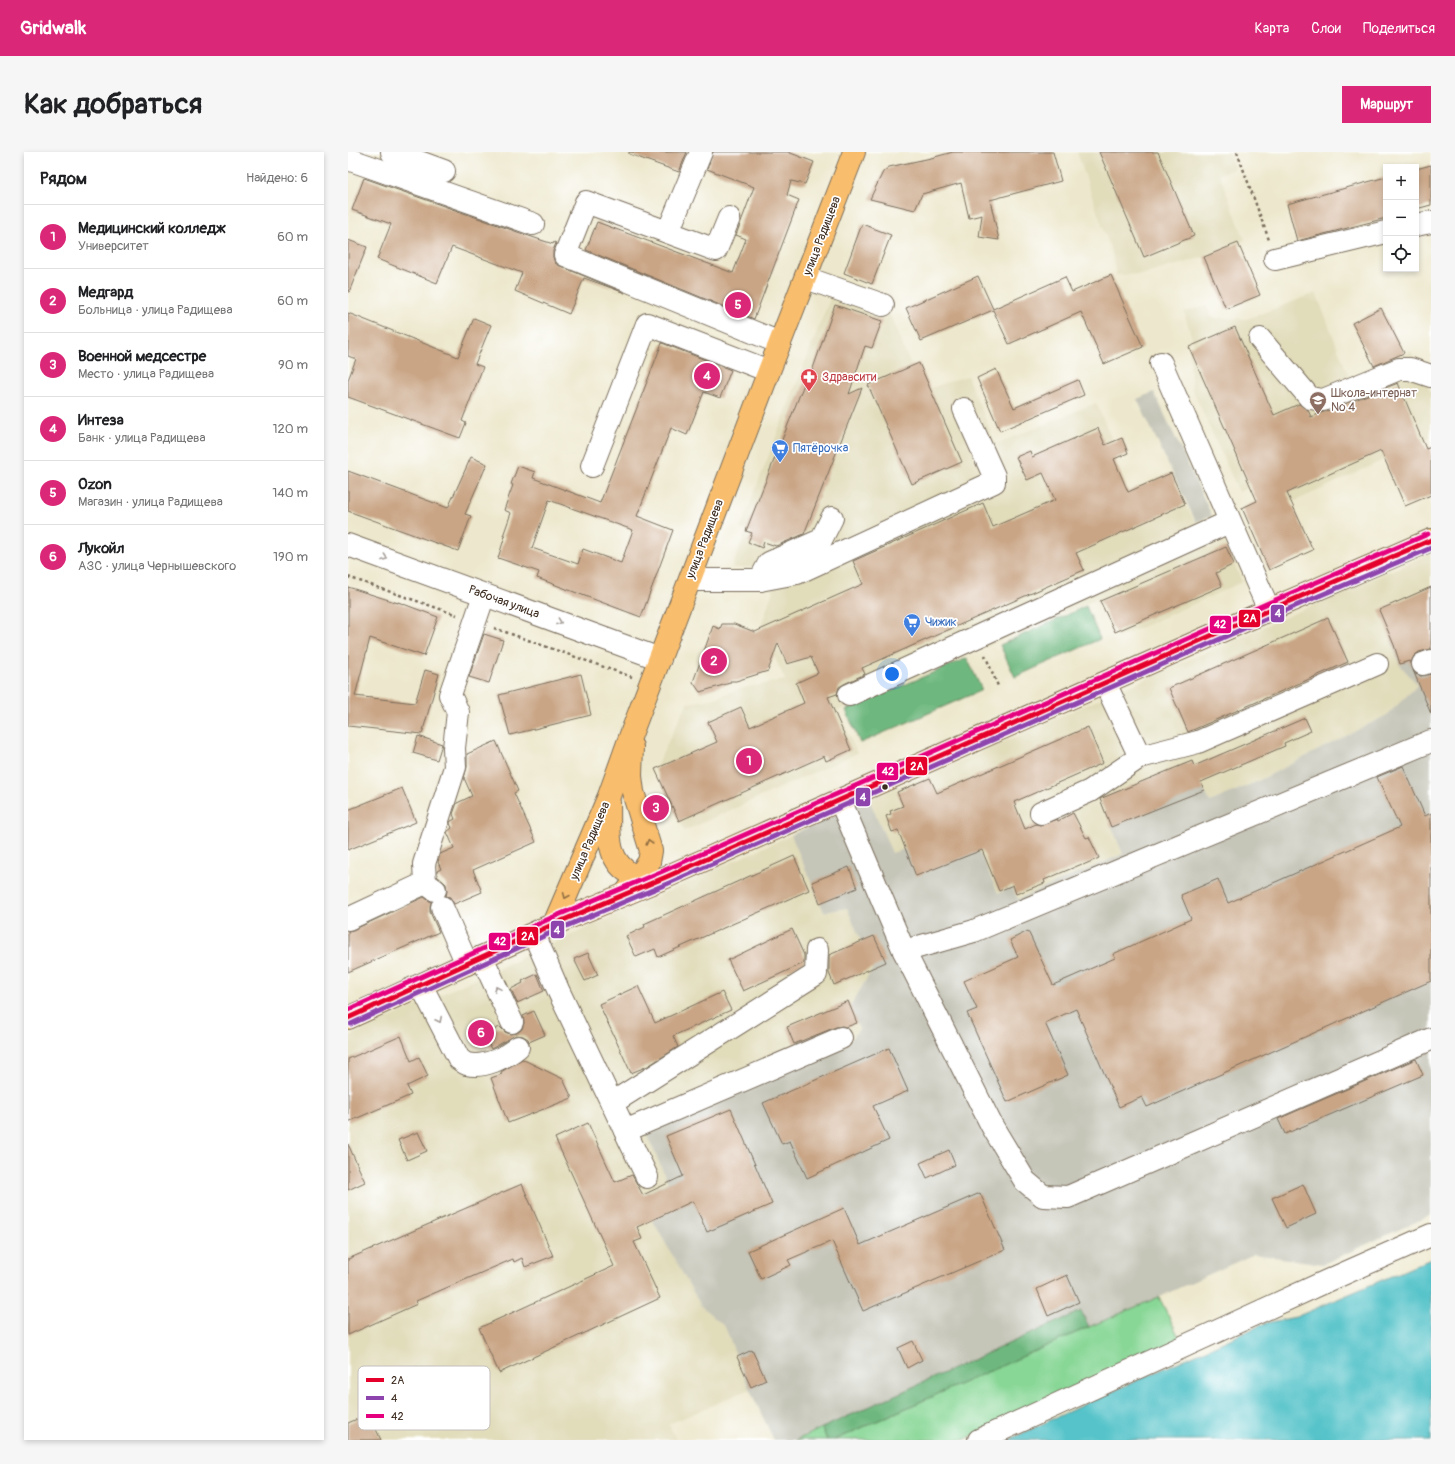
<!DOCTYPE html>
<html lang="ru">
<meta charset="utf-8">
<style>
:root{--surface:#fff;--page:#f6f6f6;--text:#202124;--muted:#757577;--line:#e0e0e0;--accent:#db2777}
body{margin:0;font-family:Pangolin,sans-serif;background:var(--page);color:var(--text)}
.controls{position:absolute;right:12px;top:12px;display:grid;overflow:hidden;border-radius:0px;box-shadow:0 2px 6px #0003}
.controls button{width:36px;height:36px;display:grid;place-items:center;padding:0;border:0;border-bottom:1px solid var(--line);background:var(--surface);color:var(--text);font:20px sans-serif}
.you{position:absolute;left:544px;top:522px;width:14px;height:14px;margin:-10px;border:3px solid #fff;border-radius:50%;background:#1a73e8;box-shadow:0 0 0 6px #1a73e833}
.badge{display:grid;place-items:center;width:26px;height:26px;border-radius:50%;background:var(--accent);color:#fff;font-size:13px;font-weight:700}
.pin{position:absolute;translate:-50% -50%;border:2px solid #fff;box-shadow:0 1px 4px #0006}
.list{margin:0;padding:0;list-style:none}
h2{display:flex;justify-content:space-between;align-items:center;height:52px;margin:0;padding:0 16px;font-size:17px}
h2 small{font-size:13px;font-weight:400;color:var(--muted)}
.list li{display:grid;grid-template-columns:26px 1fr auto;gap:12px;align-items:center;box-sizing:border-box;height:64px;padding:0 16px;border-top:1px solid var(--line)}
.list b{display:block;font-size:15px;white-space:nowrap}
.list p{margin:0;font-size:13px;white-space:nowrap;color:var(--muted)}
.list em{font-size:13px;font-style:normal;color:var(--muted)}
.icon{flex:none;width:22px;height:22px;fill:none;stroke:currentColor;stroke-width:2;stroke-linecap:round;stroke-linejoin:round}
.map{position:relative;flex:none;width:1083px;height:1288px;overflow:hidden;border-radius:0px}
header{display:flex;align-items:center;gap:24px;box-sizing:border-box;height:56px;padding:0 20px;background:var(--accent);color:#fff}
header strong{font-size:19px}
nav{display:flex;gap:22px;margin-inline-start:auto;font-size:14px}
.intro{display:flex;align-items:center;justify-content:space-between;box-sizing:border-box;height:96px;padding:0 24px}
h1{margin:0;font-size:28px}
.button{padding:10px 18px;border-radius:0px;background:var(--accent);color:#fff;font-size:14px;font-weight:700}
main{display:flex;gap:24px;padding:0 24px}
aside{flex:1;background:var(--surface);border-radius:0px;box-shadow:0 2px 6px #0003}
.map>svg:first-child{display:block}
.built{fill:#e1dcba}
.industrial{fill:#c5c5b8}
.green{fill:#88d796;stroke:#62805a}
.forest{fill:#6eb87f;stroke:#54714e}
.water{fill:#55c3c9;stroke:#487674}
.building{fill:#c9a585;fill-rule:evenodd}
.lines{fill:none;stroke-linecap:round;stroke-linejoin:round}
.minor-casing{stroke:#796c5b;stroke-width:24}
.major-casing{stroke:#796c5b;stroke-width:24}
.path{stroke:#796c5b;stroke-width:2.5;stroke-dasharray:3 3;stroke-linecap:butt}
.minor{stroke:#fff;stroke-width:22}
.major{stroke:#f9be6d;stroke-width:22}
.bus-1-casing{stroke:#fff;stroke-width:8}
.bus-2-casing{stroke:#fff;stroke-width:8}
.bus-3-casing{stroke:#fff;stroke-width:8}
.bus-1{stroke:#e4002b;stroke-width:5}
.bus-2{stroke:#8e44ad;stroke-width:5}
.bus-3{stroke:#e5007d;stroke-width:5}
.oneway{stroke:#a79f9a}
.oneway2{stroke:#906d42}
.bus-dot{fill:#3b2a1e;stroke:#fff;stroke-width:1.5}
.labels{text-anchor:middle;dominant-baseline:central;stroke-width:3.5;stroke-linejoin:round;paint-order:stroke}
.street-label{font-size:12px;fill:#3b2a1e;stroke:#fff}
.health-label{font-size:12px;fill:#be3a42;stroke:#fff;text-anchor:start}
.education-label{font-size:12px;fill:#785e54;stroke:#fff;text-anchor:start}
.shop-label{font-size:12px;fill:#366cbe;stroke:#fff;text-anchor:start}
.key{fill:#fff;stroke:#c4bfbc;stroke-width:1}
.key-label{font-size:11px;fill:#3b2a1e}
.line-badge{stroke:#fff;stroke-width:1.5}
.badge-label{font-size:11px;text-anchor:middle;font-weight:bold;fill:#fff}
</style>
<header>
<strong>Gridwalk</strong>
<nav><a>Карта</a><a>Слои</a><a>Поделиться</a></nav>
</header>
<div class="intro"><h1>Как добраться</h1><a class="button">Маршрут</a></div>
<main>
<aside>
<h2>Рядом<small>Найдено: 6</small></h2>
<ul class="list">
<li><span class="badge">1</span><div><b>Медицинский колледж</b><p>Университет</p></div><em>60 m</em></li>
<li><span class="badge">2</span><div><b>Медгард</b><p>Больница · улица Радищева</p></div><em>60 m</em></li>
<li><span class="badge">3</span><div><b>Военной медсестре</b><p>Место · улица Радищева</p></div><em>90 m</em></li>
<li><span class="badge">4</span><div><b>Интеза</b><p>Банк · улица Радищева</p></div><em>120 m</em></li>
<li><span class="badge">5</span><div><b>Ozon</b><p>Магазин · улица Радищева</p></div><em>140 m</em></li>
<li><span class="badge">6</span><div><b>Лукойл</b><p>АЗС · улица Чернышевского</p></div><em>190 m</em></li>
</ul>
</aside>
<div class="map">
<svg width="1083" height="1288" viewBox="0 0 1083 1288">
<rect width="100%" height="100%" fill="#fff"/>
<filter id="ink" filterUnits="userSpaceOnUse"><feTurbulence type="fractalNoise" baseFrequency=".025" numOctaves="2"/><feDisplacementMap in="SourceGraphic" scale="8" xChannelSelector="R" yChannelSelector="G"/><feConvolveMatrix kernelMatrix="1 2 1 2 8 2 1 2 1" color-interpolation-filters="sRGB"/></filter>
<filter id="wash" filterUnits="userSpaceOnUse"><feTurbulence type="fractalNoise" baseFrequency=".012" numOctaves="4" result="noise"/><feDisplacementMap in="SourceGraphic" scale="16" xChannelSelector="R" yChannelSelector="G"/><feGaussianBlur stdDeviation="0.9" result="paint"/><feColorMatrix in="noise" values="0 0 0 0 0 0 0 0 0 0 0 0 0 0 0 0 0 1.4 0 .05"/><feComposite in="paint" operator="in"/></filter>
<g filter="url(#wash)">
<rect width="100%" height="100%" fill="#ede8cd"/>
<g class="built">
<path d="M729,0H881L886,17L871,22L897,88L856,105L797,122L768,123L764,102Z"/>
<path d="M488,131L536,149L563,214L582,236L619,224L648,292L748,251L765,290L774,286L780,301L766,308L780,339L823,321L837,352L861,397L876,390L894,430L769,486L751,446L490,559L509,601L336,679L307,617L339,551L365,547L390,537L437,528L413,474L433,415L384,416L398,379L392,377Z"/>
<path d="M968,141L1002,227L1063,199L1083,241V286L943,351L931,322L891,340L844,237L841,195L846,193L836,160L859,154L864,166L899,167Z"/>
<path d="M1083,401V474L1051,512L1070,533L1039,563L908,630L862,650L856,638L752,647L775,702L670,747L650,741L568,724L544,702L521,647L596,616Z"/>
<path d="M443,683L476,760L499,756L513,789L526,784L538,810L525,816L502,855L511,877L500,891L320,1031L294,1043L305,1069L353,1154L377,1175L402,1237L321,1272L328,1288H0V885Z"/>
</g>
<g class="industrial">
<path d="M806,240L864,364L848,370L789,247Z"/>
<path d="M1083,474V1063L975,1112L906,1102L811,1145L741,1175L732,1159L448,1288H426L400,1234L377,1175L353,1154L305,1069L294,1043L320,1030L298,981L500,891L511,877L502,855L525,816L538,810L526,784L513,789L499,756L476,760L443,683L521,647L544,701L557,697L568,724L631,699L650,741L664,736L670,747L775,702L752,647L844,609L856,638L862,650L908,630L1039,563L1070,533L1051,512L1043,488Z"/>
</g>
<g class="green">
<path d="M811,1145L835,1193L615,1288H486L741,1175Z"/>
<path d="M474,1276L479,1288H448Z"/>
</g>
<g class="forest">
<path d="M738,454L752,487L667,525L652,493Z"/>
<path d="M619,506L634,538L512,591L498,558Z"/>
<path d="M733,1159L741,1175L486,1288H479L474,1276Z"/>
</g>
<path class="water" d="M1083,1107V1288H660L743,1249L918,1171L948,1165Z"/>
<g id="blocks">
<g class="building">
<path d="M281,0H339L331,20L281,2Z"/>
<path d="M365,0H440L466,10L457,32L443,29L439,43L451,48L406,167L238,98L249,70L385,121L398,87L388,83L406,35L359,17Z"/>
<path d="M605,0H705L713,29L642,48L651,88L631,85L634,63L621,66L613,31L574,42L567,58L522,47L535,20L541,15L583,6Z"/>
<path d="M751,0H810L846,84L796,105Z"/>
<path d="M1083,13V53L1068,57V17Z"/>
<path d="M1038,25V66L949,89L939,52Z"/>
<path d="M16,26L181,84L205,92L206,90L208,91L205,99V105L207,111L212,114L277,141L236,126L221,162L167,139L174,121L104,95L89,131L29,107L43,72L4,58Z"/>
<path d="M514,72L543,83L524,132L496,121Z"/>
<path d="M0,88L19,95L1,140H0Z"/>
<path d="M890,91L912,143L878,157L856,105Z"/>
<path d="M763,123L795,195L756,212L733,160L661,192L645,158L573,189L558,156L630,124L645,157L717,125L724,140Z"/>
<path d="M487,153L534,169L524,196L517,194L501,242L514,236L456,382L428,394L416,390L414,396L400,390L404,381L398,379L458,227L461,228Z"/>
<path d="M1033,156L1056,201L1026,214L1004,171Z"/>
<path d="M0,161L110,205L126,166L143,173L127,212L135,215L114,269L118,271L112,286L0,245V228L8,207L0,204Z"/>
<path d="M887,175L926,263L951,252L960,258L963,265L1050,231L1078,297L1083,295V343L1057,354L1033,299L939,341L965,398L921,418L894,356L909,349L841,195Z"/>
<path d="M314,191L383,218L372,246L356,240L339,283L323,276L289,364L325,378L293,465L189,426L191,420L150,406L157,384H155L163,361L156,358L165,333L163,332L170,314L187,320L185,326L252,351ZM201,348L285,378L273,411L235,397L230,412L184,396Z"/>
<path d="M571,211L614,310L564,332L520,233Z"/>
<path d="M648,217L666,256L730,228L736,243L652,279L629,226Z"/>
<path d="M750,276L757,293L774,286L780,301L766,307L780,340L823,321L837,352L728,401L736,418L514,516L517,522L496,532L491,535L489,542L480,545L503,598L478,609L476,604L331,669L307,617L369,590L360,570L393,555L402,575L456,551L448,531L470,521L463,505L439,512L430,491L420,519L388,529H382V531L352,540L345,530L365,474L372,477L374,472H386L407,480L515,432L505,409L635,351L645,375L707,348L695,321L679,328L668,305L682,299L684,305Z"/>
<path d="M123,305L139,312L117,362L123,364L110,399L0,359V319L100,356Z"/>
<path d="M878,395L886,412L868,421L874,434L767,480L752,449Z"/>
<path d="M0,435L50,451V450L90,465L76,504L22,486L7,544L67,551L77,518L91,522L74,582L0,574Z"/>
<path d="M1083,435V497L1071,500L1066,504L1063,510V514L1061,509L1052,512L1046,493L1031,458Z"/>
<path d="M980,466L1000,510L840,580L821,536Z"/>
<path d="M136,482L155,488L141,531L121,525Z"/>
<path d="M1065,518L1067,522L1073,524L1083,522V562Z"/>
<path d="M233,522L243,563L162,583L151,543Z"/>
<path d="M957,566L963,579L936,591L937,594L853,630L856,638L763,675L752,647L754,646L844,609L846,614Z"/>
<path d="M740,575L755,611L666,650L677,677L688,672L692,673L709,667L710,669L725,661L738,686L741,685L751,706L735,713L734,712L696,728L697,731L668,742L665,733L651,739L634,698L568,724L550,678L544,680L538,664L543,662L542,659L555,654L549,640L582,626L589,641Z"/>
<path d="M70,584L94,592L89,608L65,601Z"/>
<path d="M148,589L170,639L166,641L188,690L125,718L134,740L106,752L102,745L98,744L99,739L98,732L89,724V719L93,717L90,710L92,702L106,696L99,680L104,676L102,671L103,669L107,667L105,662L109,651L124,644L116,626L119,615V602Z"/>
<path d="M1055,614L1077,664L1083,661V829L799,955L794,945L771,955L728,857L697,871L720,923L659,950L619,861L629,857L616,829L670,805L662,788L680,779L705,833L767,806L765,802L843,767L833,743L870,727L880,751L1052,675L1029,625Z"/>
<path d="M54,636L68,670L0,698V658Z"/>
<path d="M446,704L461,738L310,805L307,797L288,805L278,784L297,775L296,772Z"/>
<path d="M501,715L509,736L472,751L464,730Z"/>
<path d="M76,745L83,750L82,754V760L91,780L0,820V779L5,778Z"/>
<path d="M444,777L456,803V811L395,839L380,808Z"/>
<path d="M526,784L538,810L486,833L481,821V803Z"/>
<path d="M240,801L250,823L237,829L226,807Z"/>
<path d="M189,822L196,839L169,851L163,837L175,831L174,829Z"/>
<path d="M290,834L307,871L374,840L383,858L325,884L330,895L300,914L283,921L251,852Z"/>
<path d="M500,849L509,871L498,875L494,874L488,875L446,892L439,875Z"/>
<path d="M186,859L197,883L181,890L180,887L175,884L168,883L143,897L136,882L152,875L157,880L162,882L169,881L174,877L176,871L175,864Z"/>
<path d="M53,884L63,909L71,905L80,924L59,934L63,943L0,970V907Z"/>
<path d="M541,896L560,939L525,954L541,988L459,1026L442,989L434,992L415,951Z"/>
<path d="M174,907L215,927L224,946L160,971L143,926L154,922L153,920Z"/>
<path d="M1068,907L1075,923L937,982L930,967Z"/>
<path d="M383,957L424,1052L359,1080L345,1049L289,1075L294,1087L286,1090L312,1146L151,1221L131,1176L266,1114L207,986L240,971L267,1030L284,1023L295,1043L335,1024L318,984Z"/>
<path d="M70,980L79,999L59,1008L50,988Z"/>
<path d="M0,992L17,1030L0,1038Z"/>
<path d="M601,998L607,1013L579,1026L572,1011Z"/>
<path d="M174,1032L205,1104L177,1115L174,1106L166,1110L165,1107L68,1149L69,1152L0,1183V1107Z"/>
<path d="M955,1032L968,1062L938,1076L924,1046Z"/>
<path d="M632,1041L657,1098L515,1159L484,1089L440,1108L443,1113L413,1127L400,1099L496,1056L512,1093Z"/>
<path d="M719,1123L731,1150L700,1164L689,1137Z"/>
<path d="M565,1189L574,1208L559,1216L550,1196Z"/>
<path d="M404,1198L418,1228L403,1235L389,1205Z"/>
<path d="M21,1262L33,1288H0V1271Z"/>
</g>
</g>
</g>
<g filter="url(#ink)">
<use href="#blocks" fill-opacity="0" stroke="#796c5b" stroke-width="1"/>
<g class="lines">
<g class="minor-casing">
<g id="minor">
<path d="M44,0L96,19"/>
<path d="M0,7L185,72"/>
<path d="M381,66L368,98L238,50L217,103L432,191"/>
<path d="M1068,73L1083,70"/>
<path d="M320,80L353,0"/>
<path d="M927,107L1038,80"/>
<path d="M458,126L535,153"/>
<path d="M912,187L962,246L975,248L1051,217H1062L1083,224"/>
<path d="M813,211L921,458"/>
<path d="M244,314L299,172L421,219"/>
<path d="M0,393L312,507"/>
<path d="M342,428H412L449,421L646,330V324L616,257"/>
<path d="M412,428L421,411L473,388L484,366"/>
<path d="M1075,512L1083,509"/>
<path d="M757,531L792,605"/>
<path d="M501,543L881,370"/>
<path d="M492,648L556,799L644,974L677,1029L695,1044L720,1045L1083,887"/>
<path d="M693,661L742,639L792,605L850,590L1029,512"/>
<path d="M77,731L76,712L107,615L106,596L110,560L102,543L136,443"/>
<path d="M94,755L119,812"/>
<path d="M0,767L77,731L87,738"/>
<path d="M186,782L211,840L299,1025"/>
<path d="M556,799L626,779L1083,589"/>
<path d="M134,805L164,870"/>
<path d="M73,833L111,907C113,908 116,911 119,912C136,916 157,906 170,895"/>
<path d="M264,951L468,822L469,798"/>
<path d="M277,979L493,886"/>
<path d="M631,1288L979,1129L1083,1083"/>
</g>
</g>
<g class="major-casing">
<g id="major">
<path d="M261,651C262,678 256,709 285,723C290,725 297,726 303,728"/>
<path d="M277,742L301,710L303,699L285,640L283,624L284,595"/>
<path d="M206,772L261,644L285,577L421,219L506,0"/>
<path d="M0,866L206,772L318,725L921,458L1083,388"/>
</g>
</g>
<g class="path">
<path d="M889,0L921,88"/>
<path d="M0,425L109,463"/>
<path d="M146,476L284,525"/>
<path d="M637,503L650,534"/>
</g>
<use href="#minor" class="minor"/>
<use href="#major" class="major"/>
<g class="bus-1-casing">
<path id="bus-1" d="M0,866L206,772L318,725L921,458L1083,388"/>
</g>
<g class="bus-2-casing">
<path id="bus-2" d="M3,872L209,778L321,731L924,464L1083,396"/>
</g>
<g class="bus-3-casing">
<path id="bus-3" d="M0,858L203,766L315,719L918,452L1080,382"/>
</g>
<use href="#bus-1" class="bus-1"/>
<use href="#bus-2" class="bus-2"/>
<use href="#bus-3" class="bus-3"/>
</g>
<defs><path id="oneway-chevron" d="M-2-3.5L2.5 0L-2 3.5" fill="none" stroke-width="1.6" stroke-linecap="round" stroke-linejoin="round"/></defs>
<g class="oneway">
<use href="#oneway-chevron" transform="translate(37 406) rotate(20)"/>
<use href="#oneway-chevron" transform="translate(211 470) rotate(20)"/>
<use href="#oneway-chevron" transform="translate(149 837) rotate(-114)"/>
<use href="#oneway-chevron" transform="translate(91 868) rotate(63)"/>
</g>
<g class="oneway2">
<use href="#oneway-chevron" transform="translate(301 690) rotate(-105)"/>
<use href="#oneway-chevron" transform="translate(218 744) rotate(113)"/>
</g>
</g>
<defs>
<g id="pharmacy-pin" transform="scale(0.9)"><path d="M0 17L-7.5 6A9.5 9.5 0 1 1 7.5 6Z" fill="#e0444e" stroke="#fff"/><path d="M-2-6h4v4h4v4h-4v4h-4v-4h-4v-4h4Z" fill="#fff"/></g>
<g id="school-pin" transform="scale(0.9)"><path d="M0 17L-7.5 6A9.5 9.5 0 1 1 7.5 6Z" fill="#8d6e63" stroke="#fff"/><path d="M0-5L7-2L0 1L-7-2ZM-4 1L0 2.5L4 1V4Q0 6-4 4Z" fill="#fff"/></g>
<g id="supermarket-pin" transform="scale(0.9)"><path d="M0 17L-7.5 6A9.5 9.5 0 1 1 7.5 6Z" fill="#3f7fe0" stroke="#fff"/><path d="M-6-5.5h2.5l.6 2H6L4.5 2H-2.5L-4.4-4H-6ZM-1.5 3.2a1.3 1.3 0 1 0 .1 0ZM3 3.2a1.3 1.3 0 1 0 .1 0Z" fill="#fff"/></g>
</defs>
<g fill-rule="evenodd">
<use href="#pharmacy-pin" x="461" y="225"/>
<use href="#school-pin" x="970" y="248"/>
<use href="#supermarket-pin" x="432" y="296"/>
<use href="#supermarket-pin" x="564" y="470"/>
</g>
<circle class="bus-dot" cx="537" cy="635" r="3.5"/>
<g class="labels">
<g class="street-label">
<text transform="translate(474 84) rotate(-69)">улица Радищева</text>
<text transform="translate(357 387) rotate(-69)">улица Радищева</text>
<text transform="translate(156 450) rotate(20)">Рабочая улица</text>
<text transform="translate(242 689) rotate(-67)">улица Радищева</text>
</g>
<g class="health-label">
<text x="474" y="225">Здравсити</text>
</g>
<g class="education-label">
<text x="983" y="241">Школа-интернат<tspan x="983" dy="14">№ 4</tspan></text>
</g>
<g class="shop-label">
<text x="445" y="296">Пятёрочка</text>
<text x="577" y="470">Чижик</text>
</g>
</g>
<rect x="10" y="1214" width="132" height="64" rx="6" class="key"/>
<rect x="18" y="1226" width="18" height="4" fill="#e4002b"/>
<rect x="18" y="1244" width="18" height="4" fill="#8e44ad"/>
<rect x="18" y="1262" width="18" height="4" fill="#e5007d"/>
<g class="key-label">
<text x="43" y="1232">2А</text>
<text x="43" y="1250">4</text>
<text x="43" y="1268">42</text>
</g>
<g class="line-badge">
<rect x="922" y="452" width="15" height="19" rx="4" fill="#8e44ad"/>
<rect x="890" y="457" width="23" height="19" rx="4" fill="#e4002b"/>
<rect x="861" y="463" width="23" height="19" rx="4" fill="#e5007d"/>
<rect x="557" y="604" width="23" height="20" rx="4" fill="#e4002b"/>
<rect x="528" y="610" width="23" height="19" rx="4" fill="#e5007d"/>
<rect x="507" y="635" width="16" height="20" rx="4" fill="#8e44ad"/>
<rect x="202" y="768" width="15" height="19" rx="4" fill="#8e44ad"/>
<rect x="168" y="774" width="23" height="20" rx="4" fill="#e4002b"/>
<rect x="140" y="780" width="23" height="19" rx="4" fill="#e5007d"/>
</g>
<g class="badge-label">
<text x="930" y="465">4</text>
<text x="902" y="470">2А</text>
<text x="872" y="476">42</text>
<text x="569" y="618">2А</text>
<text x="540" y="623">42</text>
<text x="515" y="649">4</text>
<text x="209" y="782">4</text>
<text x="180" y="788">2А</text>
<text x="152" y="793">42</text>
</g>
</svg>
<div class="controls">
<button>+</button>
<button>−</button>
<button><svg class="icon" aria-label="locate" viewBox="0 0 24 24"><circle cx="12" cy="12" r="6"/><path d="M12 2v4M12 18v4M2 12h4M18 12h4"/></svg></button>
</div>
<div class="you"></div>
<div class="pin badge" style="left:401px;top:609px">1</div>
<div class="pin badge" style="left:366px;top:509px">2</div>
<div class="pin badge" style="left:308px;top:656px">3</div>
<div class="pin badge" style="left:359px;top:224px">4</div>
<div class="pin badge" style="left:390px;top:153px">5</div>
<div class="pin badge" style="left:133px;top:881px">6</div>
</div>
</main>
